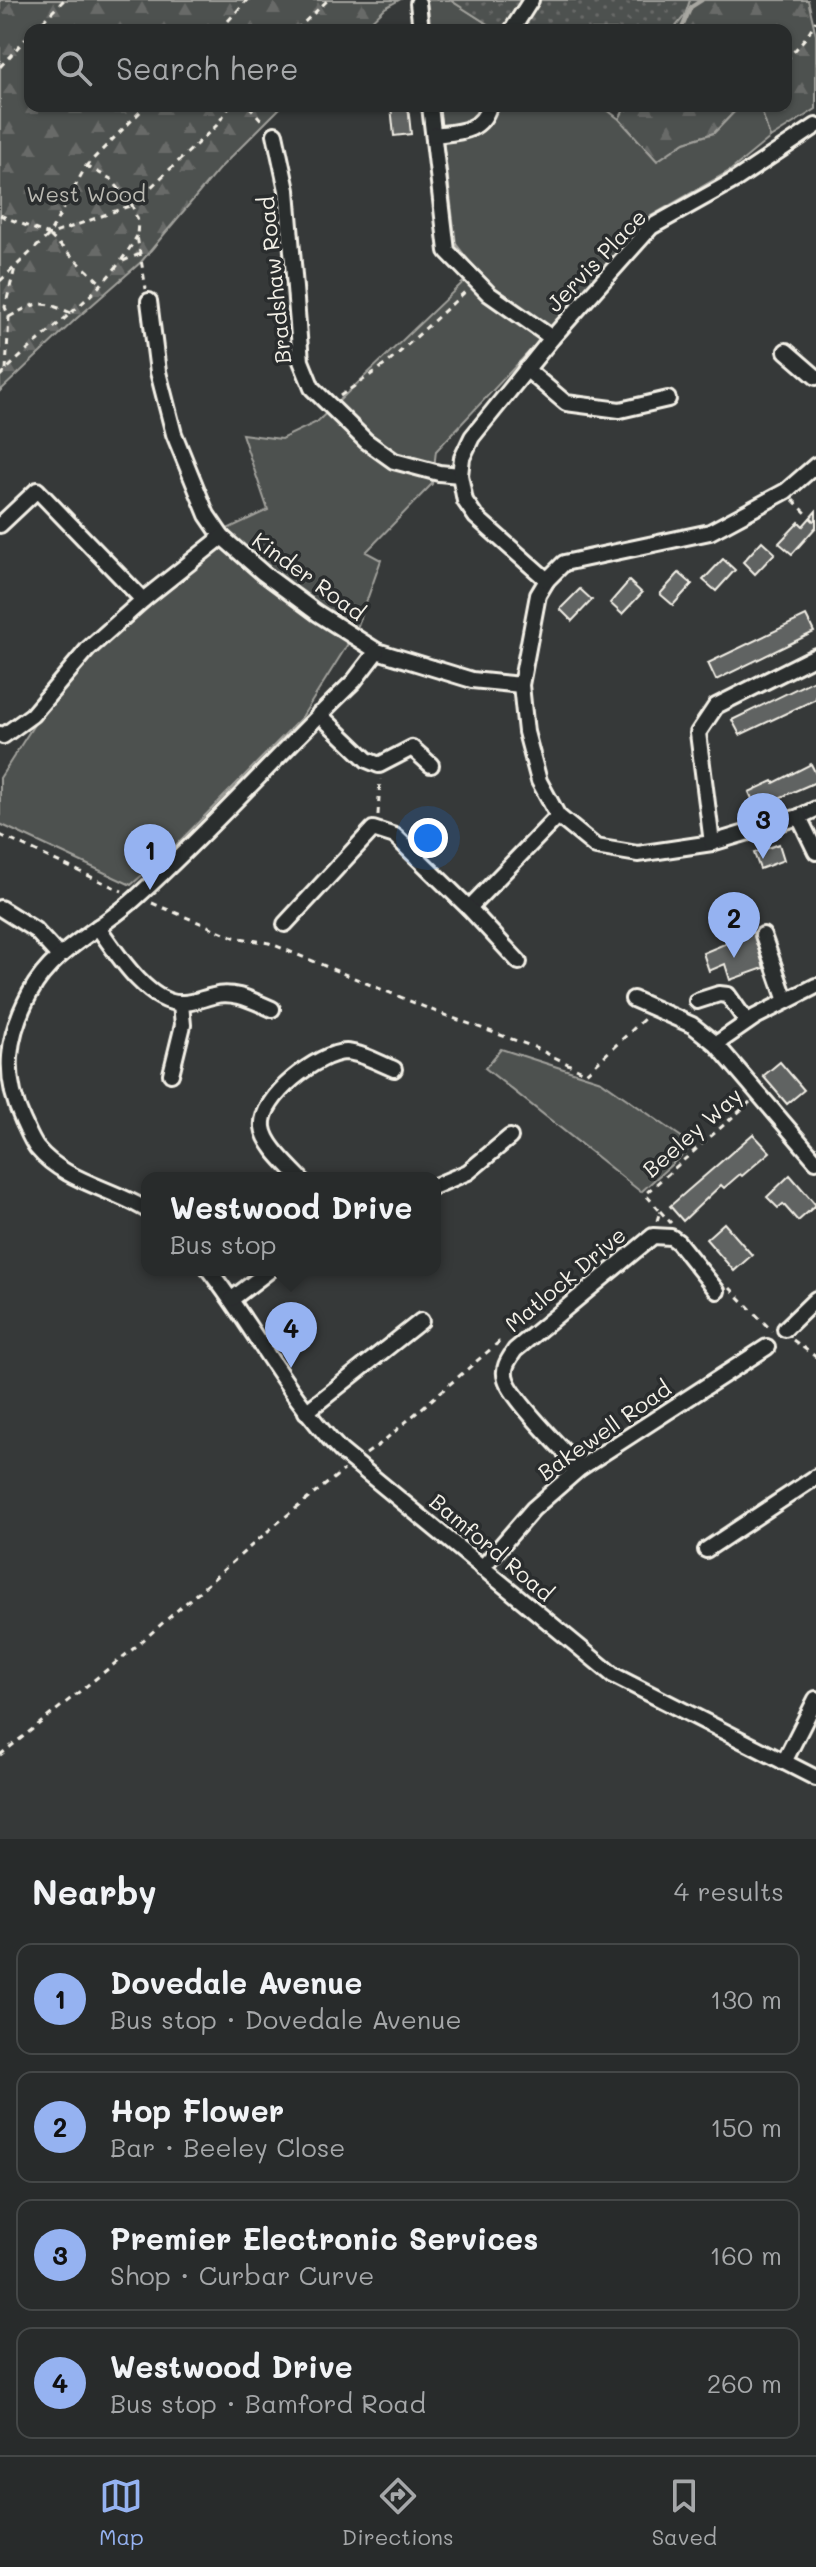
<!DOCTYPE html>
<meta charset="utf-8">
<style>
:root{--surface:#282b2b;--page:#303333;--text:#f1f3f6;--muted:#a5a7a9;--line:#444747;--accent:#95b2f1}
body{margin:0;font-family:Mali,sans-serif;background:var(--page);color:var(--text)}
.you{position:absolute;left:428px;top:838px;width:28px;height:28px;margin:-20px;border:6px solid #fff;border-radius:50%;background:#1a73e8;box-shadow:0 0 0 12px #1a73e833}
.badge{display:grid;place-items:center;width:52px;height:52px;border-radius:50%;background:var(--accent);color:#111;font-size:26px;font-weight:700}
.pin{position:absolute;translate:-50% -66px;filter:drop-shadow(0 2px 4px #0008)}
.pin::after{content:'';position:absolute;top:42px;width:28px;height:24px;background:inherit;clip-path:polygon(0 0,100% 0,50% 100%)}
.popup{position:absolute;left:141px;top:1172px;width:300px;height:104px;box-sizing:border-box;display:grid;place-content:center;border-radius:16px;background:var(--surface);filter:drop-shadow(0 2px 6px #0005);font-size:26px;white-space:nowrap;color:var(--muted)}
.popup b{font-size:30px;color:var(--text)}
.popup::after{content:'';position:absolute;left:50%;top:100%;margin-left:-16px;border:16px solid transparent;border-top-color:var(--surface)}
.list{margin:0;padding:0;list-style:none}
h2{display:flex;justify-content:space-between;align-items:center;height:104px;margin:0;padding:0 32px;font-size:34px}
h2 small{font-size:26px;font-weight:400;color:var(--muted)}
.list li{display:grid;grid-template-columns:52px 1fr auto;gap:24px;align-items:center;box-sizing:border-box;height:112px;margin:0 16px 16px;padding:0 16px;border:2px solid var(--line);border-radius:16px}
.list b{display:block;font-size:30px;white-space:nowrap}
.list p{margin:0;font-size:26px;white-space:nowrap;color:var(--muted)}
.list em{font-size:26px;font-style:normal;color:var(--muted)}
.icon{flex:none;width:44px;height:44px;fill:none;stroke:currentColor;stroke-width:2;stroke-linecap:round;stroke-linejoin:round}
.map{position:relative;flex:none;width:816px;height:1839px;overflow:hidden}
.search{position:absolute;background:var(--surface);box-shadow:0 2px 6px #0004;left:24px;right:24px;top:24px;height:88px;display:flex;align-items:center;gap:20px;box-sizing:border-box;padding:0 28px;border-radius:16px;color:var(--muted);font-size:30px}
.sheet{height:616px;background:var(--surface)}
nav{display:flex;justify-content:space-around;align-items:center;box-sizing:border-box;height:112px;border-top:2px solid var(--line);background:var(--surface);font-size:22px;color:var(--muted)}
nav a{display:grid;justify-items:center;gap:4px}
nav .on{color:var(--accent)}
.map>svg:first-child{display:block}
.forest{fill:url(#forest-firs);stroke:#a1a19c;stroke-width:2}
.park{fill:#4e514f;stroke:#a1a19c;stroke-width:2}
.garden{fill:url(#garden-dots);stroke:#a1a19c;stroke-width:2}
.lines{fill:none;stroke-linecap:round;stroke-linejoin:round}
.stream{stroke:#a8a7a1;stroke-width:4}
.building{fill:#616362;stroke:#f4f1e8;stroke-width:2}
.minor-casing{stroke:#f4f1e8;stroke-width:20}
.path{stroke:#f4f1e8;stroke-width:3;stroke-dasharray:6 6;stroke-linecap:butt}
.minor{stroke:#2a2d2e;stroke-width:14}
.labels{text-anchor:middle;dominant-baseline:central;stroke-width:7;stroke-linejoin:round;paint-order:stroke}
.park-label{font-size:22px;fill:#bab9b2;stroke:#2a2d2e}
.street-label{font-size:22px;fill:#f4f1e8;stroke:#2a2d2e}
</style>
<div class="map">
<svg width="816" height="1839" viewBox="0 0 816 1839">
<defs>
<pattern id="forest-firs" width="22" height="20" patternUnits="userSpaceOnUse" patternTransform="scale(2)"><rect width="22" height="20" fill="#4e514f"/><path d="M5 1l3.5 6h-7zM16 11l3.5 6h-7z" fill="#686a68"/></pattern>
<pattern id="garden-dots" width="8" height="8" patternUnits="userSpaceOnUse" patternTransform="scale(2)"><rect width="8" height="8" fill="#4e514f"/><path d="M2 2h.1M6 6h.1" fill="none" stroke="#686a68" stroke-width="1.8" stroke-linecap="round"/></pattern>
</defs>
<rect width="100%" height="100%" fill="#363939"/>
<filter id="ink" filterUnits="userSpaceOnUse"><feTurbulence type="fractalNoise" baseFrequency=".0125" numOctaves="2"/><feDisplacementMap in="SourceGraphic" scale="16" xChannelSelector="R" yChannelSelector="G"/><feConvolveMatrix kernelMatrix="1 2 1 2 8 2 1 2 1" color-interpolation-filters="sRGB"/></filter>
<g filter="url(#ink)">
<g class="forest">
<path d="M0,0H399L385,8L362,30H30V106H282L218,170L141,262L76,319L0,391Z"/>
<path d="M690,0H808L816,35V109L770,138L760,106H786V30H673L684,15Z"/>
<path d="M626,106H740L714,133L685,142L657,161L619,119Z"/>
</g>
<g class="park">
<path d="M427,0H450L497,30H431Z"/>
<path d="M439,106H602L619,119L657,161L685,142L714,133L740,106H760L770,138L731,170L644,220L554,325L436,451L432,484L366,552L381,560L356,631L302,717L174,847L131,885L0,824V778L35,723L96,653L149,607L225,530L268,510L242,434L281,439L317,422L476,270L456,244Z"/>
<path d="M501,1049L601,1081L693,1145L641,1192L485,1068Z"/>
</g>
<path class="garden" d="M450,0H690L685,15L673,30H497Z"/>
<g class="lines">
<g class="stream">
<path d="M681,30L691,7L702,0"/>
<path d="M626,109L630,106"/>
</g>
</g>
<g class="building">
<path d="M391,106H408L411,134L394,136Z"/>
<path d="M816,511V527L792,554L779,543L799,522L803,526Z"/>
<path d="M762,541L775,553L755,574L743,562Z"/>
<path d="M723,559L735,570L716,591L703,580Z"/>
<path d="M679,573L692,584L673,605L660,594Z"/>
<path d="M629,581L642,593L622,614L610,603Z"/>
<path d="M580,589L592,600L572,621L560,609Z"/>
<path d="M806,616L814,632L716,680L708,663Z"/>
<path d="M816,679V699L740,735L732,720Z"/>
<path d="M811,764L816,774V782L756,808L749,792L773,781L774,783Z"/>
<path d="M779,844L784,860L760,869L754,853Z"/>
<path d="M753,932L764,968L730,980L725,964L709,971L703,953Z"/>
<path d="M780,1062L804,1090L787,1104L763,1076Z"/>
<path d="M753,1134L770,1152L742,1176L740,1174L724,1188L721,1185L683,1221L670,1206Z"/>
<path d="M790,1175L816,1205L798,1221L783,1204L778,1208L767,1197Z"/>
<path d="M724,1223L752,1255L734,1271L706,1239Z"/>
</g>
<g class="lines">
<g class="minor-casing">
<g id="minor">
<path d="M418,3L421,30"/>
<path d="M512,30L531,0"/>
<path d="M430,106L447,251L489,294L552,338"/>
<path d="M275,134L287,190L301,361L312,388L366,441L394,461L439,473L460,475"/>
<path d="M434,135C458,132 481,133 489,106"/>
<path d="M149,301L158,372L174,434L207,515L222,537L263,573L317,613L377,651L472,680L521,685"/>
<path d="M786,351L816,377"/>
<path d="M526,369L566,403L620,410L668,399"/>
<path d="M816,465L786,491L710,532L564,563L547,580L538,595L521,685L526,732L539,781L558,816L596,847L638,854L712,843L799,817L816,809"/>
<path d="M0,525L37,490L143,600"/>
<path d="M547,580L476,517L465,501L460,475L462,458L472,437L552,338L651,227L735,180L816,126"/>
<path d="M319,714L367,760L379,765L412,748L431,765"/>
<path d="M0,734L3,736L32,715L88,649L143,600L222,537"/>
<path d="M799,817L816,852"/>
<path d="M712,843L698,733L716,706L816,656"/>
<path d="M0,908L35,930L59,956"/>
<path d="M469,908L558,816"/>
<path d="M285,924L373,829L395,836L469,908L519,962"/>
<path d="M98,927C115,951 149,1006 183,1003C193,1003 204,998 213,996C234,990 253,1001 272,1009"/>
<path d="M763,935L786,1001"/>
<path d="M633,999L692,1025L716,1044L816,1161"/>
<path d="M697,1001L719,994L728,995L747,1022"/>
<path d="M716,1044L755,1017L816,986"/>
<path d="M171,1074L183,1025L181,1004"/>
<path d="M300,1178C288,1165 265,1145 263,1127C259,1098 319,1052 346,1052C362,1053 379,1063 394,1069"/>
<path d="M435,1186L468,1172L510,1137"/>
<path d="M147,1210C111,1188 64,1181 37,1148C31,1140 27,1129 23,1121C2,1076 7,1036 30,993C53,949 103,929 138,896C213,828 281,751 354,681L377,651"/>
<path d="M209,1270C255,1329 288,1397 341,1451L613,1675L816,1778"/>
<path d="M232,1299L270,1270"/>
<path d="M785,1329L816,1299"/>
<path d="M306,1412L421,1321"/>
<path d="M580,1468C563,1450 512,1399 506,1379C502,1368 509,1359 515,1350L653,1236L671,1237L678,1242L717,1291"/>
<path d="M706,1550L816,1477"/>
<path d="M482,1568L533,1509L580,1468L767,1347"/>
<path d="M784,1762L816,1699"/>
</g>
</g>
<g class="path">
<path d="M34,30L64,0"/>
<path d="M220,30L247,0"/>
<path d="M296,30L328,0"/>
<path d="M786,61L806,37L816,21"/>
<path d="M0,67L30,34"/>
<path d="M249,106L265,124"/>
<path d="M86,166L111,179L132,205L138,221L137,236L146,289"/>
<path d="M0,215L49,235L132,205L217,125L230,106"/>
<path d="M50,236L103,285"/>
<path d="M123,261L140,254"/>
<path d="M0,281L49,235L86,166L146,106"/>
<path d="M9,317C38,301 41,300 71,313"/>
<path d="M6,370L9,317L5,307L15,268"/>
<path d="M0,376C48,327 103,297 137,236"/>
<path d="M340,396L389,362L466,291"/>
<path d="M793,500L816,523"/>
<path d="M378,815L380,779"/>
<path d="M0,835L122,891"/>
<path d="M152,903L234,937L269,943L439,1013L534,1047L586,1073L645,1018"/>
<path d="M660,1211L671,1223"/>
<path d="M657,1221L660,1211L645,1194L750,1102"/>
<path d="M730,1288L772,1331"/>
<path d="M793,1340L816,1357"/>
<path d="M366,1454L380,1444L499,1342L504,1344"/>
<path d="M0,1755L133,1649L275,1525L344,1470"/>
</g>
<use href="#minor" class="minor"/>
</g>
</g>
<g class="labels">
<g class="park-label">
<text x="86" y="193">West Wood</text>
</g>
<g class="street-label">
<text transform="translate(596 260) rotate(-46)">Jervis Place</text>
<text transform="translate(274 280) rotate(-96)">Bradshaw Road</text>
<text transform="translate(309 576) rotate(36)">Kinder Road</text>
<text transform="translate(692 1132) rotate(-41)">Beeley Way</text>
<text transform="translate(565 1279) rotate(-40)">Matlock Drive</text>
<text transform="translate(604 1430) rotate(-35)">Bakewell Road</text>
<text transform="translate(492 1547) rotate(40)">Bamford Road</text>
</g>
</g>
</svg>
<div class="you"></div>
<div class="pin badge" style="left:150px;top:890px">1</div>
<div class="pin badge" style="left:734px;top:958px">2</div>
<div class="pin badge" style="left:763px;top:859px">3</div>
<div class="pin badge" style="left:291px;top:1368px">4</div>
<div class="popup"><b>Westwood Drive</b>Bus stop</div>
<div class="search"><svg class="icon" aria-label="search" viewBox="0 0 24 24"><circle cx="10" cy="10" r="6"/><path d="M15 15l6 6"/></svg>Search here</div>
</div>
<section class="sheet">
<h2>Nearby<small>4 results</small></h2>
<ul class="list">
<li><span class="badge">1</span><div><b>Dovedale Avenue</b><p>Bus stop · Dovedale Avenue</p></div><em>130 m</em></li>
<li><span class="badge">2</span><div><b>Hop Flower</b><p>Bar · Beeley Close</p></div><em>150 m</em></li>
<li><span class="badge">3</span><div><b>Premier Electronic Services</b><p>Shop · Curbar Curve</p></div><em>160 m</em></li>
<li><span class="badge">4</span><div><b>Westwood Drive</b><p>Bus stop · Bamford Road</p></div><em>260 m</em></li>
</ul>
</section>
<nav>
<a class="on"><svg class="icon" aria-label="map" viewBox="0 0 24 24"><path d="M3 6l6-2 6 2 6-2v14l-6 2-6-2-6 2zM9 4v14M15 6v14"/></svg>Map</a>
<a><svg class="icon" aria-label="directions" viewBox="0 0 24 24"><path d="M12 3l9 9-9 9-9-9zM9 14v-3h6M13 9l2 2-2 2"/></svg>Directions</a>
<a><svg class="icon" aria-label="saved" viewBox="0 0 24 24"><path d="M7 4h10v16l-5-4-5 4z"/></svg>Saved</a>
</nav>
